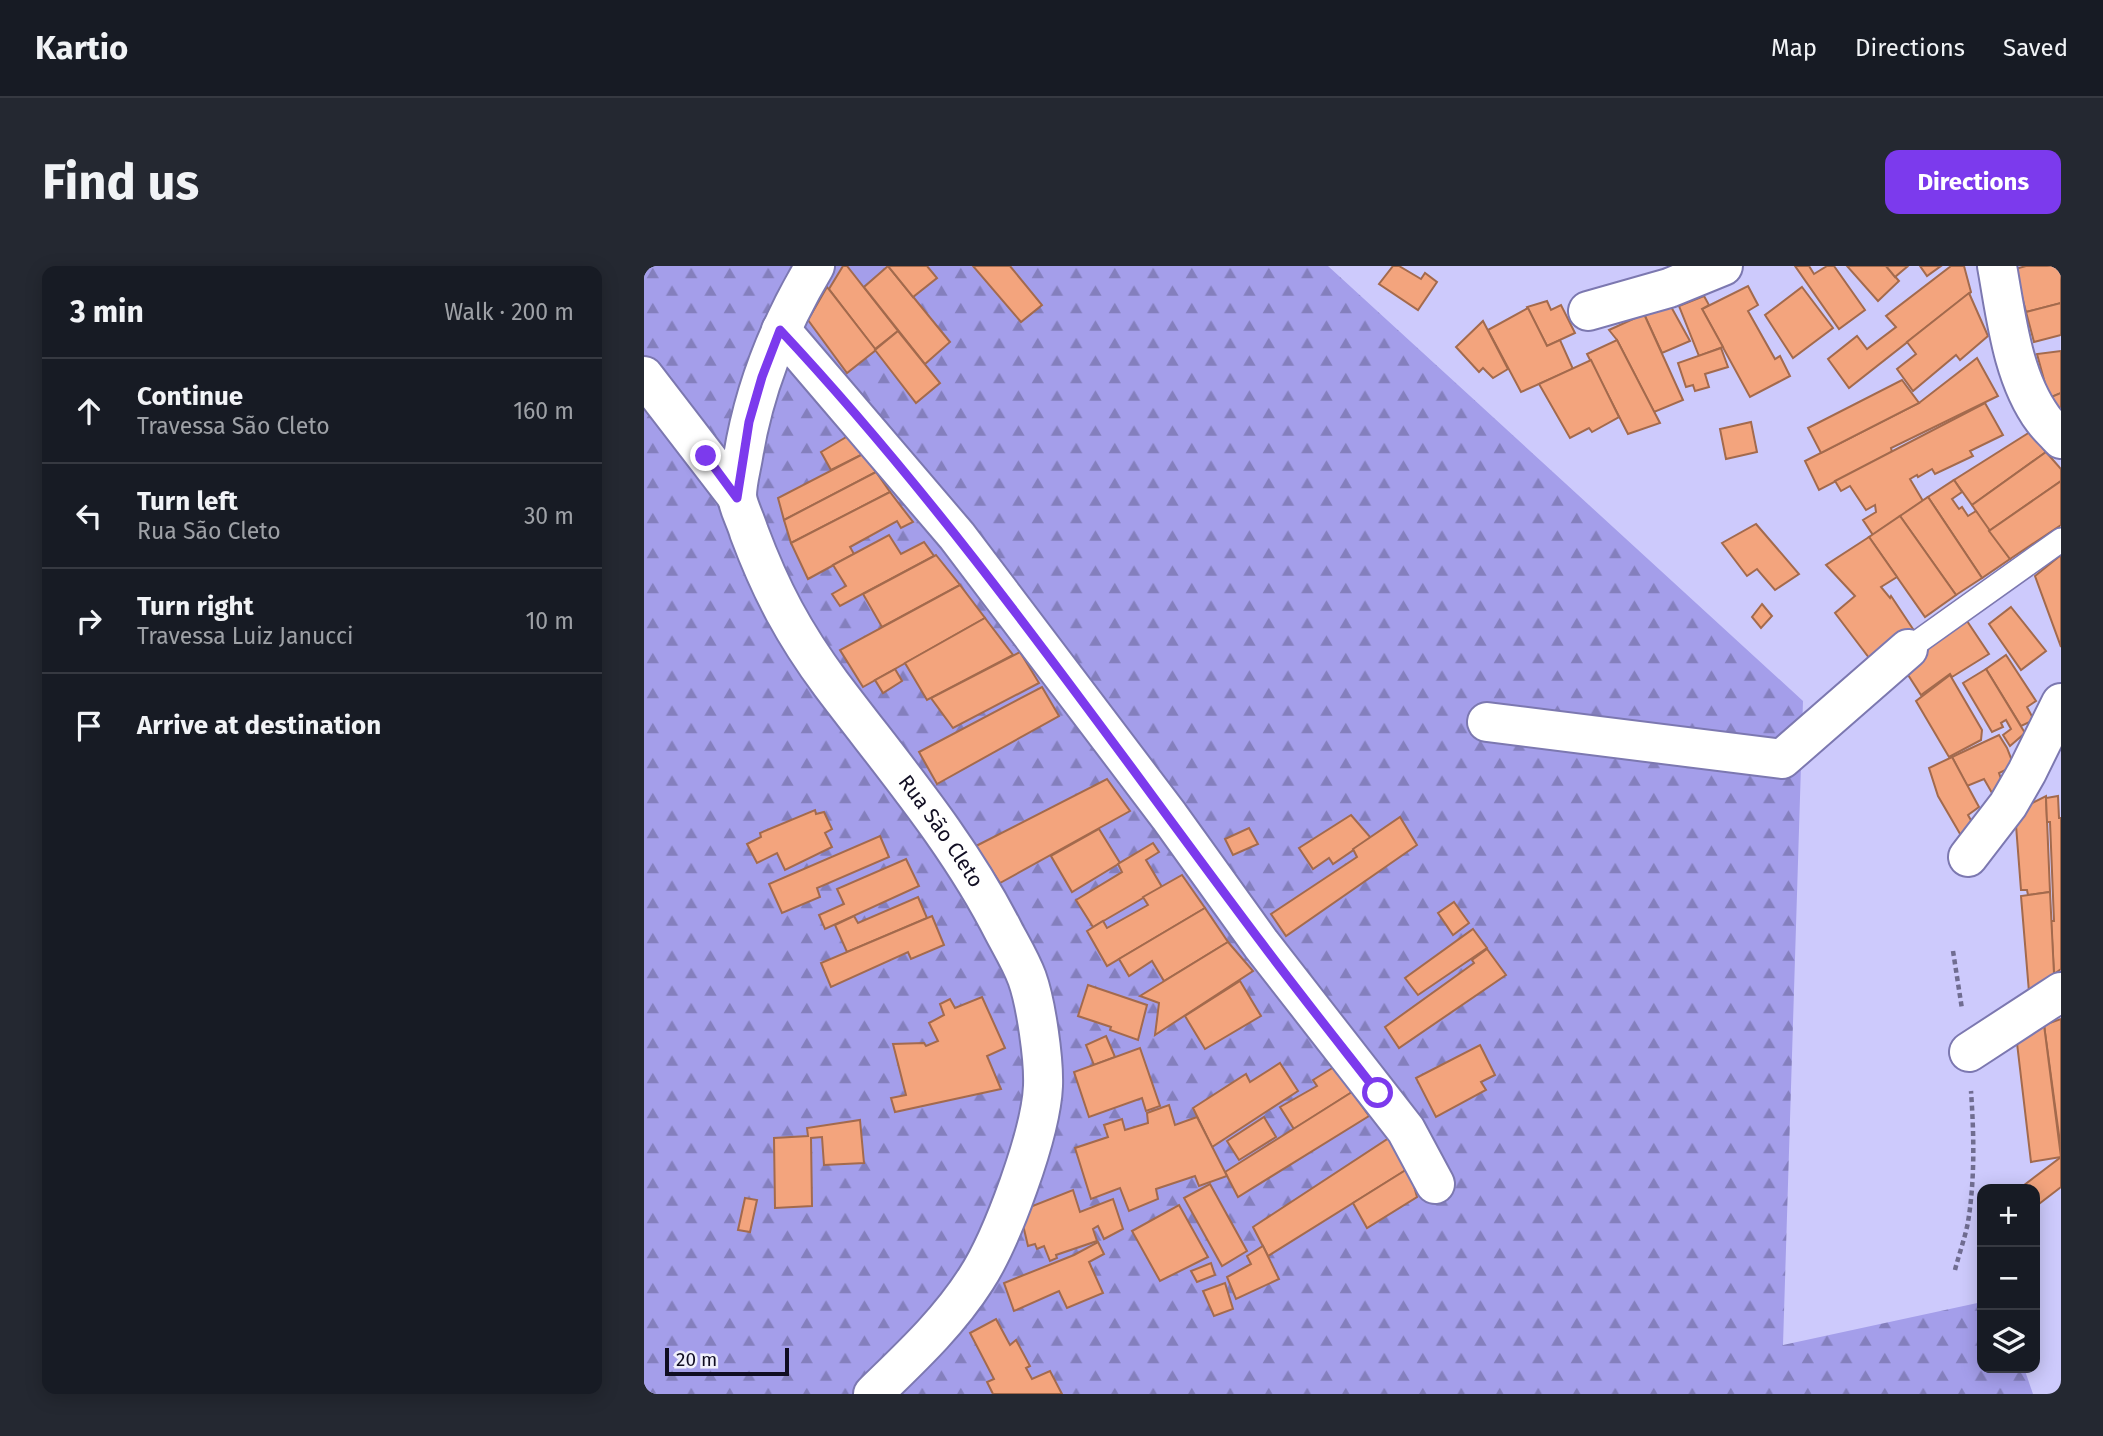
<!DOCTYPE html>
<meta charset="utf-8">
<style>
:root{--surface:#171b24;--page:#242831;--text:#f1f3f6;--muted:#9ea1a6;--line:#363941;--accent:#7c3aed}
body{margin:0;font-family:"Fira Sans",sans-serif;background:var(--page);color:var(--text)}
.controls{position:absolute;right:21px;bottom:21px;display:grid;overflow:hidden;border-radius:14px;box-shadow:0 4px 18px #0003}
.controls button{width:63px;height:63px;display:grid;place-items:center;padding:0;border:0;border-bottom:2px solid var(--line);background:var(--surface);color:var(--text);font:35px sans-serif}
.scale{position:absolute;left:21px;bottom:18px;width:124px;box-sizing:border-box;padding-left:7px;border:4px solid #100d22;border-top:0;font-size:19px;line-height:24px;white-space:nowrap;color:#100d22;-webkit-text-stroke:5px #f0f0fc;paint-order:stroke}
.stop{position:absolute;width:21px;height:21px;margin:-16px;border:5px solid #7c3aed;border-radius:50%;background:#fff}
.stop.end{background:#7c3aed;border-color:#fff;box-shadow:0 2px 7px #0008}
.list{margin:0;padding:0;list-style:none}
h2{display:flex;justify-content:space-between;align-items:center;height:91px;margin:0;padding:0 28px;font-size:30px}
h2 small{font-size:23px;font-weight:400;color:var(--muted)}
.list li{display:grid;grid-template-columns:46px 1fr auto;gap:21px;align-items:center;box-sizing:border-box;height:105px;padding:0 28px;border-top:2px solid var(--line)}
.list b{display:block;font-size:26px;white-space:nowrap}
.list p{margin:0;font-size:23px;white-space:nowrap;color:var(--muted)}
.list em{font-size:23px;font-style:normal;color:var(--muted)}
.icon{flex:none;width:38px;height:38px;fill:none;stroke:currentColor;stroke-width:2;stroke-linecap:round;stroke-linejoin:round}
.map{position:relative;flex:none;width:1417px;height:1128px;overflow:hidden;border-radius:14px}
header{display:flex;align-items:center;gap:42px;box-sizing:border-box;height:98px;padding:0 35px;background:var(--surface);border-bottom:2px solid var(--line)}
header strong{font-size:33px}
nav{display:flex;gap:38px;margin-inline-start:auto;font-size:24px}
.intro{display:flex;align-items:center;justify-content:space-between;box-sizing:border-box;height:168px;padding:0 42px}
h1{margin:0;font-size:49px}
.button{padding:18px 32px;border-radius:14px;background:var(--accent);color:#fff;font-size:24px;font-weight:700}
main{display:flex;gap:42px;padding:0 42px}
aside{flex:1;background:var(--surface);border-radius:14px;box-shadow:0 4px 18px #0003}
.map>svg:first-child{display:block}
.forest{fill:url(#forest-firs)}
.building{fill:#f3a47d;stroke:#a36a4d;stroke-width:2}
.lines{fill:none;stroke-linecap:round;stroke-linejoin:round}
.service-casing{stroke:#7c78b0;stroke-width:26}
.minor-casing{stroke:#7c78b0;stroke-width:42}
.path{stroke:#706d91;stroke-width:4.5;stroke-dasharray:5 3.5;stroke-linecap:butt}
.service{stroke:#fff;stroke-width:23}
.minor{stroke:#fff;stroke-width:38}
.route{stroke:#7c3aed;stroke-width:9}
.labels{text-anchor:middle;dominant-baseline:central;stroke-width:6;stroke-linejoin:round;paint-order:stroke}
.street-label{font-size:21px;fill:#100d22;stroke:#f0f0fc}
</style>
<header>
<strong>Kartio</strong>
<nav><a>Map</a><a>Directions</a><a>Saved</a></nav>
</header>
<div class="intro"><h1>Find us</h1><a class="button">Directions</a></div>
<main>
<aside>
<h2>3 min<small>Walk · 200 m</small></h2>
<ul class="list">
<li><svg class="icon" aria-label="ahead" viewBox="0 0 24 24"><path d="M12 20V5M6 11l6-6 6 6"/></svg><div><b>Continue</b><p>Travessa São Cleto</p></div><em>160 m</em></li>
<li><svg class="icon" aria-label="left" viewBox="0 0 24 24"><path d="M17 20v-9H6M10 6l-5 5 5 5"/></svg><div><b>Turn left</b><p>Rua São Cleto</p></div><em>30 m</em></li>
<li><svg class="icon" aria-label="right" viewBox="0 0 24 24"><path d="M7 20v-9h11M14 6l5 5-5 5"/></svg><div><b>Turn right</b><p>Travessa Luiz Janucci</p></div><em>10 m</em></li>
<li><svg class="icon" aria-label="arrive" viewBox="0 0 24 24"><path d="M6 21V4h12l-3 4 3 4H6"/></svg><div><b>Arrive at destination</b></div></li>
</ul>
</aside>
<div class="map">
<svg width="1417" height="1128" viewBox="0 0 1417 1128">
<defs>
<pattern id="forest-firs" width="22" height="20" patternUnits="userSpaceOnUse" patternTransform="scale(1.75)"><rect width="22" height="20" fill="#a49eea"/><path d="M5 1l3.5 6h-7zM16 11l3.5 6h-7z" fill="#847fbd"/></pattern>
</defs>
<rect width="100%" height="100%" fill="#cdcafc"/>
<path class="forest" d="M0,0H684L1159,435L1139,1079L1338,1036V1102H1380L1389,1128H0Z"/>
<g class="building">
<path d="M199,0H203L254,65L231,83L185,23Z"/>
<path d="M244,0L306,76L281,98L220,21Z"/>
<path d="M244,0H283L293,12L269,31Z"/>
<path d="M329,0H366L398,39L377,56Z"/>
<path d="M749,0H755L777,13L781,7L793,16L774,44L735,18Z"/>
<path d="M1151,0H1165L1170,8L1183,0H1190L1221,44L1195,63Z"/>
<path d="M1203,0H1242L1255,15L1234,35Z"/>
<path d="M1242,0H1264L1251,11Z"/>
<path d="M1276,0H1297L1283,10Z"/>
<path d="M1307,0H1320L1327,26L1205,122L1184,93L1213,70L1223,83L1252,61L1242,50Z"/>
<path d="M1382,0H1417V37L1382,46L1371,3Z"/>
<path d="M1104,20L1114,39L1104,45L1131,93L1136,90L1146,110L1106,131L1058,43Z"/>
<path d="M183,21L232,84L203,107L164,54Z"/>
<path d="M1158,21L1189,62L1149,92L1121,49Z"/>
<path d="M1325,27L1344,70L1316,94L1312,89L1269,125L1253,103L1272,88L1263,76Z"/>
<path d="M1060,30L1065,39L1058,43L1079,81L1055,90L1035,40Z"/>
<path d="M903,35L907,44L917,39L931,67L903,80L883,41Z"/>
<path d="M1025,37L1046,75L1018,87L1000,48Z"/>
<path d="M1417,37V69L1390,76L1382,46Z"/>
<path d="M884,42L903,80L916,74L929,103L877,126L844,64Z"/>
<path d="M1000,48L1039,134L1010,146L973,74L965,64Z"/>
<path d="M839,55L864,103L849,112L839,102L835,106L812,81Z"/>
<path d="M254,65L296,117L272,137L231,84Z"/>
<path d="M973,74L1016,157L984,168L943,88Z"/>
<path d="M1077,82L1084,101L1061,108L1065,121L1051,125L1049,119L1042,121L1034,97Z"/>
<path d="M1417,85V127L1405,132L1393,88Z"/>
<path d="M1333,92L1354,130L1247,182L1248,186L1175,224L1161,195L1275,137Z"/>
<path d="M947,94L975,151L948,166L945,162L926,172L895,118Z"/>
<path d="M1258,114L1275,137L1177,187L1164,162Z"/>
<path d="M1417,127V149L1405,132Z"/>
<path d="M1341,137L1359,169L1326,185L1329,190L1291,208L1288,203L1274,211L1273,209L1266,213L1279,235L1229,269L1219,254L1232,246L1231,239L1222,244L1206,220L1197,225L1191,215Z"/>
<path d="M1107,156L1113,186L1082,193L1076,163Z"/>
<path d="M1386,166L1402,186L1328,239L1310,214Z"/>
<path d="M204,170L219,188L187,204L177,186Z"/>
<path d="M1402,186L1417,203V215L1345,265L1328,239Z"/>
<path d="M219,188L232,206L140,254L134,232Z"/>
<path d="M232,206L246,226L147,277L140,254Z"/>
<path d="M1310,214L1318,226L1308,233L1315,243L1318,241L1324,250L1332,245L1366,293L1338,312L1284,231Z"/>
<path d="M1417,215V259L1366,293L1345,265Z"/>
<path d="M246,226L269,256L257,262L253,255L206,281L210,288L164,313L147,277Z"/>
<path d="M1284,231L1338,312L1312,329L1256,250Z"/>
<path d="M1256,250L1312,329L1281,351L1225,271Z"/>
<path d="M1112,258L1155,308L1131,324L1113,303L1103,310L1078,277Z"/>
<path d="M245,269L257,288L280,276L290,290L196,340L188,328L202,320L189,299Z"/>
<path d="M1225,271L1253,311L1237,321L1246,332L1247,330L1271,366L1232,401L1191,347L1211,330L1182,299Z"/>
<path d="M292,289L316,319L238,361L219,328Z"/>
<path d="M1417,289V381L1391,310Z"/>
<path d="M316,319L341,352L219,421L196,384Z"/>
<path d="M1118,338L1128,350L1117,362L1108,351Z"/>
<path d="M1367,341L1402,385L1377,404L1345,358Z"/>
<path d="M341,352L369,389L283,434L261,397Z"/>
<path d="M1323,355L1345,388L1308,411L1306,408L1277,429L1257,398Z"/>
<path d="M376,386L395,417L309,462L287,432Z"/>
<path d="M1362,389L1392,435L1383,441L1390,454L1377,460L1342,403Z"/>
<path d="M251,403L258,415L239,427L231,414Z"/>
<path d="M1342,403L1381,467L1366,480L1359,469L1367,463L1362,454L1357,457L1359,461L1348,466L1319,417Z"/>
<path d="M1306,409L1338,464L1337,474L1305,491L1272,435Z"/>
<path d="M398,421L415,450L293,518L275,486Z"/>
<path d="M1355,469L1363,482L1370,500L1355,507L1360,521L1348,527L1340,513L1323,520L1308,491Z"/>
<path d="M1308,491L1335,541L1324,549L1333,565L1319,573L1294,530L1285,502Z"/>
<path d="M463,513L486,545L356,617L332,580Z"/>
<path d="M1402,530L1406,626L1384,629L1383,624H1377L1371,546Z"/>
<path d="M1414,530L1415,552H1417V703L1410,708L1407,655H1410L1406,556H1403L1402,532Z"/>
<path d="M171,544L172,548L180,546L188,563L181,567L188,581L141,604L133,587L113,597L103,578L117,571L116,567Z"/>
<path d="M707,549L727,572L689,598L685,592L669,603L655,582Z"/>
<path d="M756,551L773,579L642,670L627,648L713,591L709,583Z"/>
<path d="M605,562L614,578L589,589L581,573Z"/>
<path d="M455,563L476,597L428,626L407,590Z"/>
<path d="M236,570L245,591L173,622L176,631L138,647L125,618Z"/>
<path d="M509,577L515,586L502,594L518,621L449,661L432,634L478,606L474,598Z"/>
<path d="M262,593L275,620L181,663L175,649L200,638L193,623Z"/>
<path d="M538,609L561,642L463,700L443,665L459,655L463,662L504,639L499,631Z"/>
<path d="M1406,626L1410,708L1385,726L1377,630Z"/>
<path d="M274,631L283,652L203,686L191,659L210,650L214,657Z"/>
<path d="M810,636L825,657L809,669L794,647Z"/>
<path d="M561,642L584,676L520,715L508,695L485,710L475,693Z"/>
<path d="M288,650L300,679L267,693L264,686L187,721L177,697Z"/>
<path d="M829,663L843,682L774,729L761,712Z"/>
<path d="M584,676L609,705L511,769L515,737L496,730Z"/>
<path d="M843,683L862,709L755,782L741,761L830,697L828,694Z"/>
<path d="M596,715L617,750L561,783L541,750Z"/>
<path d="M444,719L503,739L494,774L466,764L467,761L434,750Z"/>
<path d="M338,731L361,782L343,790L357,823L251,846L247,832L262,829L249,778L280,777L282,780L294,775L285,757L300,749L296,738L306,733L311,742Z"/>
<path d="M1417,753V884L1400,759Z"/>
<path d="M1400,759L1417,891L1387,896L1373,777Z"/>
<path d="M462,770L471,791L450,799L442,779Z"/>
<path d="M836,779L851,809L837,816L842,824L792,851L772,812Z"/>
<path d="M496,782L516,840L502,845L498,832L445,851L430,806Z"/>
<path d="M636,797L654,825L568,881L549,842L602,808L606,816Z"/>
<path d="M690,801L708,826L650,863L636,841L673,820L669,814Z"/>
<path d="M708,826L725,850L594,931L581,906Z"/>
<path d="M525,839L531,859L553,851L583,910L555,920L551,910L512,923L514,933L485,945L476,922L447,933L431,882L464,871L460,859L478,853L481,864L504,857L503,847Z"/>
<path d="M620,851L632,871L595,894L583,875Z"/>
<path d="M216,854L220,897L180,899L178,871L167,872L168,940L131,942L130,872L164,870L163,862Z"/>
<path d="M748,870L765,902L624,990L609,961Z"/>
<path d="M1417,891V921L1391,941V923H1375Z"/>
<path d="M765,902L773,931L723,962L709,937Z"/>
<path d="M566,918L603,985L578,1000L540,932Z"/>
<path d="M429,924L436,946L469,933L479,963L460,973L454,960L449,963L453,975L412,989L413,992L406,995L400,980L393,983L391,978L384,980L379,959L386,941Z"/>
<path d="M101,932L113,934L106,966L94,964Z"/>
<path d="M535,939L564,991L516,1015L488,965Z"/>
<path d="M454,976L460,988L445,996L459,1027L423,1042L415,1025L370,1045L360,1017L430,989Z"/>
<path d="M619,980L635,1013L592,1033L583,1011L607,998L603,990Z"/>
<path d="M567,997L571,1009L553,1016L547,1005Z"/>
<path d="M581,1017L589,1043L570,1050L559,1025Z"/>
<path d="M352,1053L366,1079L372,1074L386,1100L382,1102L388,1113L406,1105L418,1128H349L343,1116L350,1113L326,1067Z"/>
</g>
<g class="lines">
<g class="service-casing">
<path id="service" d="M1264,383L1417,274"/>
</g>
<g class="minor-casing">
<g id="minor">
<path id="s1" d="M171,0C135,60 110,122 99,191C97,203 93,217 93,230C94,241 102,255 105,266C127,325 150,368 187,418C248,499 314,575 360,666C368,681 377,696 383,712C392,737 400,793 399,820C397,868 358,973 332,1013C304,1057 266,1092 229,1128"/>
<path d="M1353,0C1362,49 1368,111 1399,153C1404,160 1411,166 1417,173"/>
<path d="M944,45L1025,22L1079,0"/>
<path d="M137,64L313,270L525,550L617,678L762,864L791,918"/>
<path d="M0,110L93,231"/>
<path d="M843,456L1138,493L1264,383"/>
<path d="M1324,591L1364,539L1383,506L1417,437"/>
<path d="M1325,786L1417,726"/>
</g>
</g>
<g class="path">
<path d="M1309,685L1318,743"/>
<path d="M1311,1004C1315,988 1321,972 1324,956C1331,913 1330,869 1327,825"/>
</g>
<use href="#service" class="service"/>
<use href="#minor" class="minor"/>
</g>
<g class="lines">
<path class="route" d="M62,190L93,232L105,156L118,111L136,64C314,254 461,469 617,676C655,727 695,777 734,827"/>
</g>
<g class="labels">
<g class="street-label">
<text stroke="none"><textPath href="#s1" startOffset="640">Rua São Cleto</textPath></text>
</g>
</g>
</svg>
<div class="controls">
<button>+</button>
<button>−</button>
<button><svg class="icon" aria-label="layers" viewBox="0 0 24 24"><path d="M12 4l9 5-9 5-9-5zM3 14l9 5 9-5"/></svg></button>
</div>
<div class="scale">20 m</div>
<div class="stop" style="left:734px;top:827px"></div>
<div class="stop end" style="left:62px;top:190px"></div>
</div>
</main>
